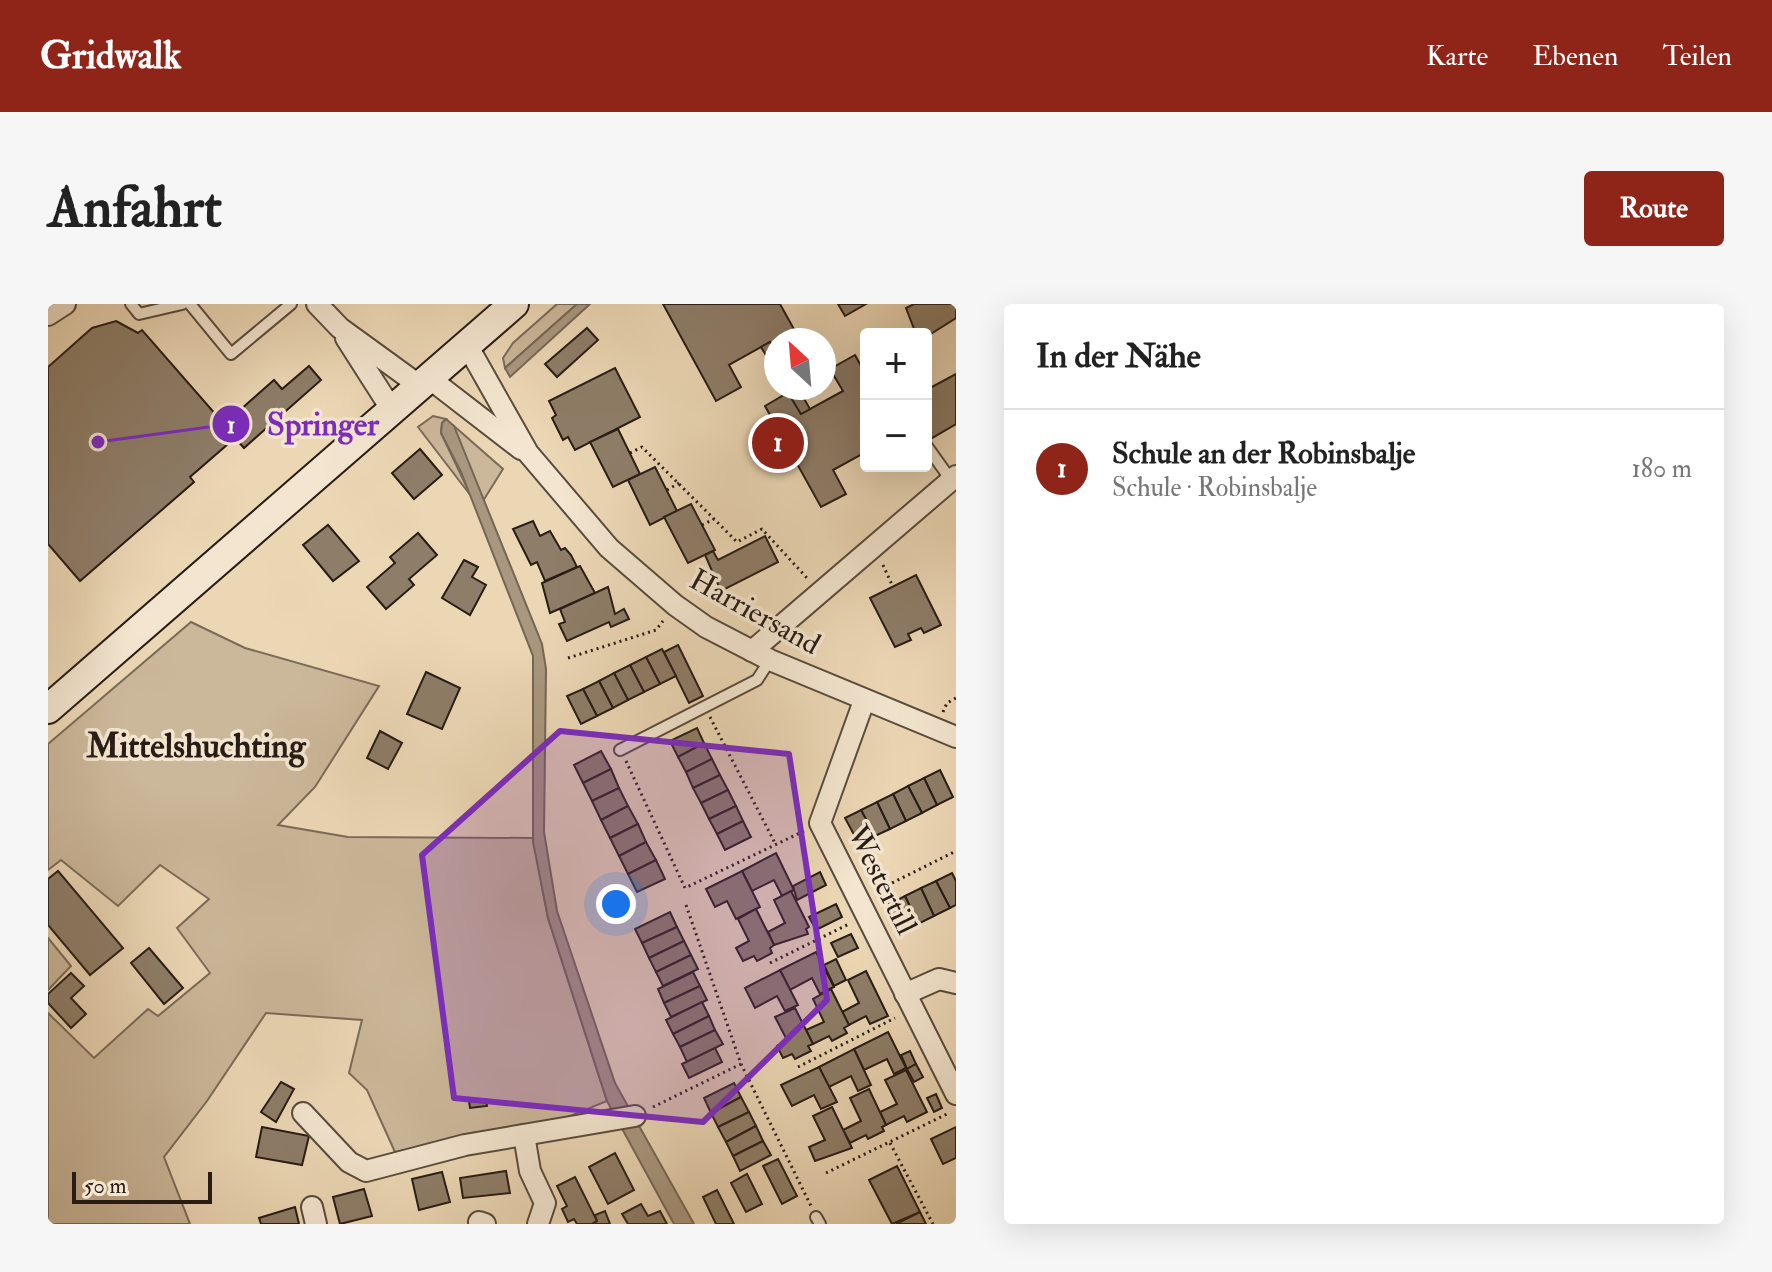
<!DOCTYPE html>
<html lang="de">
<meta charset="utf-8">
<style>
:root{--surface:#fff;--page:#f6f6f6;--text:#222;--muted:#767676;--line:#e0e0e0;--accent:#8f2418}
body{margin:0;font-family:"IM FELL Double Pica",serif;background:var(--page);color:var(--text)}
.controls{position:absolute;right:24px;top:24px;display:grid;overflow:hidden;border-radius:8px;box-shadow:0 8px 32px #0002}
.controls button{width:72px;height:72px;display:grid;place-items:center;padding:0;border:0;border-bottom:2px solid var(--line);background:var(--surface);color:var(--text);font:40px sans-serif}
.compass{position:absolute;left:716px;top:24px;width:72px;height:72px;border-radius:50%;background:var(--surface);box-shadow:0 8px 32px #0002;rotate:334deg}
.scale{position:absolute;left:24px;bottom:20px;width:140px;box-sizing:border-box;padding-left:8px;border:4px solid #281c15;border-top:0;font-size:22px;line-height:28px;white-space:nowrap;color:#281c15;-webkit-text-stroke:6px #f3e5cf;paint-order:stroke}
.you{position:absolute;left:568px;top:600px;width:28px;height:28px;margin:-20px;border:6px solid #fff;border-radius:50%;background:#1a73e8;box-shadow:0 0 0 12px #1a73e833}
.badge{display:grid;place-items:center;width:52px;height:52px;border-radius:50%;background:var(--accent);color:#fff;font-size:26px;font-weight:700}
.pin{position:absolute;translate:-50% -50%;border:4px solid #fff;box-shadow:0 2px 8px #0006}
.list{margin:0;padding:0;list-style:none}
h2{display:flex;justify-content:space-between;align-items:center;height:104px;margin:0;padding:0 32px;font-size:34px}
h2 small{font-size:26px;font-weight:400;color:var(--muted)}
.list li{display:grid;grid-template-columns:52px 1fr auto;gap:24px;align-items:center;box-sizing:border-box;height:120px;padding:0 32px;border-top:2px solid var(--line)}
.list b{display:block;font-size:30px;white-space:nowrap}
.list p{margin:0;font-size:26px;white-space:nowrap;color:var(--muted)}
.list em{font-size:26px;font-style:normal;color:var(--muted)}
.map{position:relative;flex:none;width:908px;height:920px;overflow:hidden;border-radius:8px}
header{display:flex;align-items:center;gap:48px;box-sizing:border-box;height:112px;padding:0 40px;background:var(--accent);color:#fff}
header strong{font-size:38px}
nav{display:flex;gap:44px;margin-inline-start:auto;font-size:28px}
.intro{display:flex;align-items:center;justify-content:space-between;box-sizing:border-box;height:192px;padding:0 48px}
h1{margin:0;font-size:56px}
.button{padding:20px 36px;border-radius:8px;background:var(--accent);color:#fff;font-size:28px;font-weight:700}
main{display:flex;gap:48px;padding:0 48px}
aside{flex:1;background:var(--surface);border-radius:8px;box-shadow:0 8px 32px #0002}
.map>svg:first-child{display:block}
.green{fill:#cbb79a;stroke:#7a6a58;stroke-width:2}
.water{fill:#a9977f;stroke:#756655;stroke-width:2}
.building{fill:#8e7d68;stroke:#281c15;stroke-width:2}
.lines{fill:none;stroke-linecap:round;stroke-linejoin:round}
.lane-casing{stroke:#594b3d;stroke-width:14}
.street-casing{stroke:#594b3d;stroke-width:24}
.secondary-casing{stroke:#281c15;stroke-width:32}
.path{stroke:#281c15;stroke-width:3;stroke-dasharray:2 4;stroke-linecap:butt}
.lane{stroke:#f3e5cf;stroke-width:10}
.street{stroke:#f3e5cf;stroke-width:20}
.secondary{stroke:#f3e5cf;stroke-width:28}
.marked{fill:#7b2cbf;fill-opacity:0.2;stroke:#7b2cbf;stroke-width:6;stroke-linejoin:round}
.labels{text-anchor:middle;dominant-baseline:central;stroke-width:7;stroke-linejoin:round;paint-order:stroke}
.street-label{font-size:30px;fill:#281c15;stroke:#f3e5cf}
.quarter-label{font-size:34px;font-weight:bold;fill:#281c15;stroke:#f3e5cf}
.leader{fill:none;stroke:#7b2cbf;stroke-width:3}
.callout-dot{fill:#7b2cbf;stroke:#f3e5cf;stroke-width:3}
.mark-label{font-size:24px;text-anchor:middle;font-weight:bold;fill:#fff}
.callout-label{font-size:32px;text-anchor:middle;font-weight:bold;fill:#7b2cbf;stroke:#f3e5cf;stroke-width:7;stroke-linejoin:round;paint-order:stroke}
</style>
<header>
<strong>Gridwalk</strong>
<nav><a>Karte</a><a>Ebenen</a><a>Teilen</a></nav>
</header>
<div class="intro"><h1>Anfahrt</h1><a class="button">Route</a></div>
<main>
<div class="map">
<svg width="908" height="920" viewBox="0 0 908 920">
<rect width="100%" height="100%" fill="#ecd7b5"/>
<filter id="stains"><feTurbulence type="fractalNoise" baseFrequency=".0025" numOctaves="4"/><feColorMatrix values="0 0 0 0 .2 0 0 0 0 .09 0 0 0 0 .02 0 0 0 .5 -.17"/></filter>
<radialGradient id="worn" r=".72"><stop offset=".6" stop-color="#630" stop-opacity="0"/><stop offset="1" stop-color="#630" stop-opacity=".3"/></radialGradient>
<g class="green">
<path d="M509,0H529L457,64L455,54L465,39Z"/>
<path d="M385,112L398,115L394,119L393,129L423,192L370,123Z"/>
<path d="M406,122L455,165L435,197L407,127Z"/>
<path d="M143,318L197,344L331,382L267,483L230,521L300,533L485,534L500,614L559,797L510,817L347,848L319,786L301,769L314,716L218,709L159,797L116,853L142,920H0V709L46,754L100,705L110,712L162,669L129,624L161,595L112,561L70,602L13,556L0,566V440Z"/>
<path d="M0,634L23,662L0,686Z"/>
</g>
<g class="water">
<path d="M529,0H542L462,73L457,64Z"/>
<path d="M398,115L406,122L494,340L498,365L496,528L509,607L567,779L646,920H626L559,797L500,614L485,538V352L413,168L393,129L394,119Z"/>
</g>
<g class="building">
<path d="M615,0H732L752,36H728V49L722,38L681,61L693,83L668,97Z"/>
<path d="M790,0H818L797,12Z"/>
<path d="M866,0H908V14L878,33V30H868L858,4Z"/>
<path d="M68,17L90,29L94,26L176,120L226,76L234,85L261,62L273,76L196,144L187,134L142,173L146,178L32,277L0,240V63L44,24Z"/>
<path d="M539,24L550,36L509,73L497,60Z"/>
<path d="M722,38L728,49V68L713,43Z"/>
<path d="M807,51L818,71V148L785,166L798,190L773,203L717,102L741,88L753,110L795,87L782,65Z"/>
<path d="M567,64L592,113L527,146L520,133L515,136L504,114L508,111L501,97Z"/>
<path d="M908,70V120L884,134L878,123V86Z"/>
<path d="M737,84H754L751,86L762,105L753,110Z"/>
<path d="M570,125L592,170L565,183L542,138Z"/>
<path d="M372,145L394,171L366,195L344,169Z"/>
<path d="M607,163L629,207L602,221L580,176Z"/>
<path d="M643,200L667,246L640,259L616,213Z"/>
<path d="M485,217L492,232L502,227L513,246L517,244L523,251L529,263L497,277L489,258L483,261L465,225Z"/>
<path d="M280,221L311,257L285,277L255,241Z"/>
<path d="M370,229L389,251L361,275L366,281L338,305L319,283L347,259L342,253Z"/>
<path d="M717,232L730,258L673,287L657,251L665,247L670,256Z"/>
<path d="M416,256L430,263L424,273L438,281L422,311L394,294Z"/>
<path d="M532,262L547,289L502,309L494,279Z"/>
<path d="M868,271L893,321L876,329L873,324L860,330L863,336L847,343L822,294Z"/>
<path d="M560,283L567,310L576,305L581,315L563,323L561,318L519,337L511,320L517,318L512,305Z"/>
<path d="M630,341L655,392L641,399L616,348Z"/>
<path d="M614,345L628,372L612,380L598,353Z"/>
<path d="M598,353L612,380L596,388L582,361Z"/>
<path d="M582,361L596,388L580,396L566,369Z"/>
<path d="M378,368L412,384L394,425L359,410Z"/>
<path d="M566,369L580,396L565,404L551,377Z"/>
<path d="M551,377L565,404L549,412L535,385Z"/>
<path d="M535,385L549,412L533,420L519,392Z"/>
<path d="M649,424L656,439L630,453L622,437Z"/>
<path d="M332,427L354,439L340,465L319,454Z"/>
<path d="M656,439L664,455L638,468L630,453Z"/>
<path d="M553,447L563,465L535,479L526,461Z"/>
<path d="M664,455L672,471L645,484L638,468Z"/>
<path d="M563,465L571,484L544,497L535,479Z"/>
<path d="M892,466L905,493L889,501L876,474Z"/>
<path d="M672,471L680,486L653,499L645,484Z"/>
<path d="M876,474L889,501L874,509L860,482Z"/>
<path d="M860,482L874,509L858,517L845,490Z"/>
<path d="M571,484L580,502L553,516L544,497Z"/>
<path d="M680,486L688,502L661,515L653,499Z"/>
<path d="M845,490L858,517L842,525L829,498Z"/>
<path d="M829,498L842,525L827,532L813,506Z"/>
<path d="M580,502L590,520L562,534L553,516Z"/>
<path d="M688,502L695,517L669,530L661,515Z"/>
<path d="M813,506L827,532L811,540L797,514Z"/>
<path d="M695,517L703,533L677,546L669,530Z"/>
<path d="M590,520L598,538L571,552L562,534Z"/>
<path d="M598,538L608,556L580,570L571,552Z"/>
<path d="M728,549L746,586L734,592L726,576L704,587L694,567Z"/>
<path d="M608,556L617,575L589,588L580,570Z"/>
<path d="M10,567L75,644L42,671L0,621V575Z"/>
<path d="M694,567L712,603L688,615L679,597L667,603L658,585Z"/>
<path d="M772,568L778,581L749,596L745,582Z"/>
<path d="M904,569L908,577V601L902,604L888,577Z"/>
<path d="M888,577L902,604L886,612L873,584Z"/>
<path d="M873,584L886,612L870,620L857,592Z"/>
<path d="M743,587L761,623L758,625L760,630L726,641L720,628L737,619L726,596Z"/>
<path d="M857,592L870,620L854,627L841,600Z"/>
<path d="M788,600L794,613L768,626L761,613Z"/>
<path d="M708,605L726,641L722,644L724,649L709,657L706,652L695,657L688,644L701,637L690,615Z"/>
<path d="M622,608L629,623L594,639L587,625Z"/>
<path d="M629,623L636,637L601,654L594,639Z"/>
<path d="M803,630L810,644L790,653L783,639Z"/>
<path d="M636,637L643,651L608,668L601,654Z"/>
<path d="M101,644L135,684L116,700L83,659Z"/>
<path d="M768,648L786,683L772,690L764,674L742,686L732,666Z"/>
<path d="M643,651L650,665L615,682L608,668Z"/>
<path d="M788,655L798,676L786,682L776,661Z"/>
<path d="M732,666L750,701L737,707L729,692L707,704L697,684Z"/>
<path d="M818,667L840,712L822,720L818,712L801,721L794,708L811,699L800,676Z"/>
<path d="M645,668L652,682L616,699L610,685Z"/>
<path d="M23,669L36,682L23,694L38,710L23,724L0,699V690Z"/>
<path d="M652,682L659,696L623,713L616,699Z"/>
<path d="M783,685L801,721L796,724L799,729L784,737L781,732L765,740L758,726L776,718L765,695Z"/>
<path d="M654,698L661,712L625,730L618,716Z"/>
<path d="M747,704L765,740L760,742L763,747L747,755L744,750L735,754L729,742L739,736L727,713Z"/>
<path d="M661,712L667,726L632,743L625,730Z"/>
<path d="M667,726L675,740L639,758L632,743Z"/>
<path d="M840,728L858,764L846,770L839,755L816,766L806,745Z"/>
<path d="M667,744L674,758L641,774L634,760Z"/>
<path d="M806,745L823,781L810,787L803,772L781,783L771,763Z"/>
<path d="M862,747L868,760L859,765L853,751Z"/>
<path d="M868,760L875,773L866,778L859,765Z"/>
<path d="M771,763L789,798L773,805L766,791L744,802L733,781Z"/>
<path d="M858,766L879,808L859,818L856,812L838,821L832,808L849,800L837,776Z"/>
<path d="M233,778L246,785L228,818L213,808Z"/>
<path d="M686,779L693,793L663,809L656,794Z"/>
<path d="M821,785L838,821L834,823L836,827L820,835L818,831L802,839L795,826L813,817L802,794Z"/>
<path d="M888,790L894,804L886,808L879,794Z"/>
<path d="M693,793L701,808L670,823L663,809Z"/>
<path d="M438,795L439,802L422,804L421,797Z"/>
<path d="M784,803L804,844L767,857L761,843L777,836L765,812Z"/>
<path d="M701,808L708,822L678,838L670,823Z"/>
<path d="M708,822L715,837L685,852L678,838Z"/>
<path d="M214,823L261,832L254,861L208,853Z"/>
<path d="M908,823V854L895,860L883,835Z"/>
<path d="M715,837L723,851L692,867L685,852Z"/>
<path d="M567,849L586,886L560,900L541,863Z"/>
<path d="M730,855L749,892L734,900L715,862Z"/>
<path d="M849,862L872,908L844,920L821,876Z"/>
<path d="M458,867L462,889L415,894L412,874Z"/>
<path d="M394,868L402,898L371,906L364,875Z"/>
<path d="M699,870L714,900L698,908L683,879Z"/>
<path d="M527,873L549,917L544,920H529L526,915L520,918L514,905L519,902L509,882Z"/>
<path d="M316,885L324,912L292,920L285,893Z"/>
<path d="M669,886L686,920H668L655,893Z"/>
<path d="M593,900L600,912L612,907L619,920H580L574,910Z"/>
<path d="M247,903L251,920H213L211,914Z"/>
<path d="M557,907L562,920H544L549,917L547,911Z"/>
<path d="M872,908L878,920H848Z"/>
</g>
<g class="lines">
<g class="lane-casing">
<g id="lane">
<path d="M83,0L91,10L134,0"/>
<path d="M142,0L183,50L243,0"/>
<path d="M878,141L903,176"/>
<path d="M572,446L709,376L722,356"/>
<path d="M768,913L772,920"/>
</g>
</g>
<g class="street-casing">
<g id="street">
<path d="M269,0L292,24L372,82"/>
<path d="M0,11L17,0"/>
<path d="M298,34L344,106"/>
<path d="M419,41L480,149L561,244L627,301L658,323L722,356L908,433"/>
<path d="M381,74L473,145"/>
<path d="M704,347L908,172"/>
<path d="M816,397L772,519L908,790"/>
<path d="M857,690L891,675L908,679"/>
<path d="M255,809L301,858L318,867L417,841L587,812"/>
<path d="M476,831L482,867L497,899L490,920"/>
<path d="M264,903L268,920"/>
<path d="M431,918L437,920"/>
</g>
</g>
<g class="secondary-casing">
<path id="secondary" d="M0,405L466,0"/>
</g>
<g class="path">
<path d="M582,149L594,143L689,238L714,225L759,274"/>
<path d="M619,186L631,179"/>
<path d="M654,221L666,215"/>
<path d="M835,261L845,283"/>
<path d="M520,354L608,326L615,317"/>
<path d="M895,408L899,399L908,394"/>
<path d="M662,413L728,541"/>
<path d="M578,457L637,584L756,527"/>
<path d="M828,587L908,547"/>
<path d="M638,601L693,760L763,902"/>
<path d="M722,659L801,620"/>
<path d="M750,763L847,714"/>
<path d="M605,803L693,760"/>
<path d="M842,839L885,920"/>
<path d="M778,869L901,809"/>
</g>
<use href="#lane" class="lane"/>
<use href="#street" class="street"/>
<use href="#secondary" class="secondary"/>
</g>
<path class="marked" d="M512,427L741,450L779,696L655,818L406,794L374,551Z"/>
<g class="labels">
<g class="street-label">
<text transform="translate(707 308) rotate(29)">Harriersand</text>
<text transform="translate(834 576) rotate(63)">Westertill</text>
</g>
<g class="quarter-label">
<text x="148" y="442">Mittelshuchting</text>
</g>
</g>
<path class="leader" d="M50 138L183 120"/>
<g class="callout-dot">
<circle cx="50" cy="138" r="8"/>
<circle cx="183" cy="120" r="20"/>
</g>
<g class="mark-label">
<text x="183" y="129">1</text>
</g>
<g class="callout-label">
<text x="275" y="131">Springer</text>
</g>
<rect width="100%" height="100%" filter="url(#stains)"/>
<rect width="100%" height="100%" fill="url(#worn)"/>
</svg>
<div class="controls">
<button>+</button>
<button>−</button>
</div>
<svg class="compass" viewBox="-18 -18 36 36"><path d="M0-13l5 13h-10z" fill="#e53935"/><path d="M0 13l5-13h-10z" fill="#767676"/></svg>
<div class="scale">50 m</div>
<div class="you"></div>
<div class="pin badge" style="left:730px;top:139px">1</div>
</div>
<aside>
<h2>In der Nähe<small></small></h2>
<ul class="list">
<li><span class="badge">1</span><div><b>Schule an der Robinsbalje</b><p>Schule · Robinsbalje</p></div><em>180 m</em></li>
</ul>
</aside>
</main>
